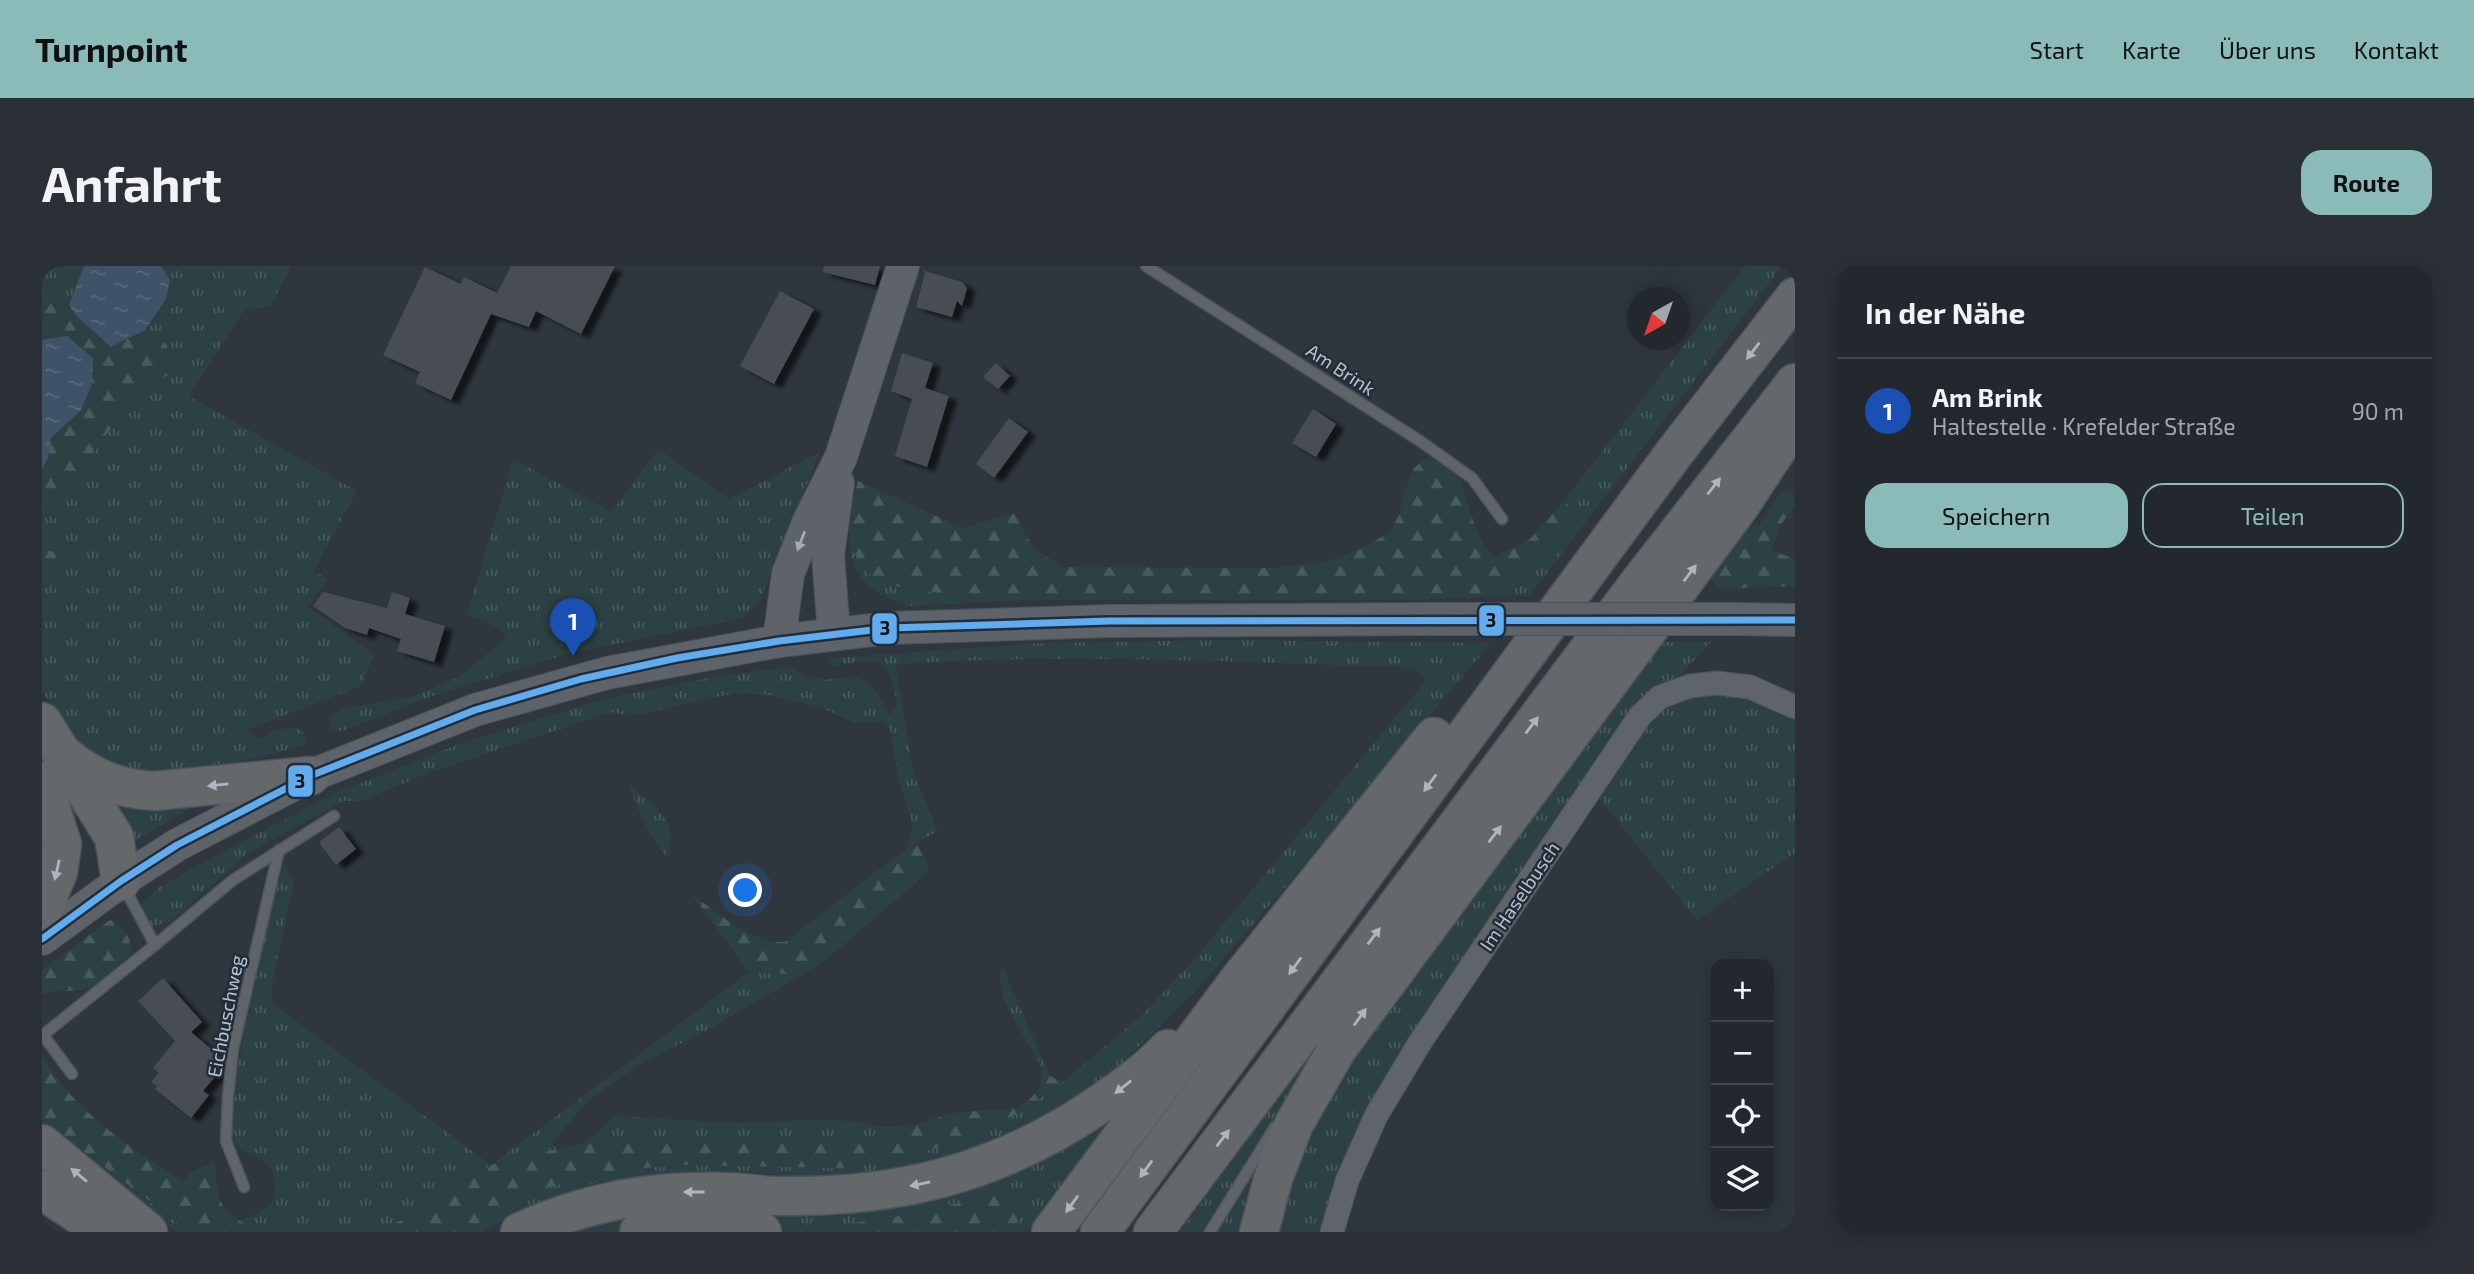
<!DOCTYPE html>
<html lang="de">
<meta charset="utf-8">
<style>
:root{--surface:#23282e;--page:#2b3036;--text:#f1f3f6;--muted:#a3a6aa;--line:#40444a;--accent:#8bbbb9}
body{margin:0;font-family:"Exo 2",sans-serif;background:var(--page);color:var(--text)}
.controls{position:absolute;right:21px;bottom:21px;display:grid;overflow:hidden;border-radius:14px;box-shadow:0 4px 18px #0003}
.controls button{width:63px;height:63px;display:grid;place-items:center;padding:0;border:0;border-bottom:2px solid var(--line);background:var(--surface);color:var(--text);font:35px sans-serif}
.compass{position:absolute;left:1585px;top:21px;width:63px;height:63px;border-radius:50%;background:var(--surface);box-shadow:0 4px 18px #0003;rotate:220deg}
.you{position:absolute;left:704px;top:625px;width:24px;height:24px;margin:-18px;border:5px solid #fff;border-radius:50%;background:#1a73e8;box-shadow:0 0 0 10px #1a73e833}
.badge{display:grid;place-items:center;width:46px;height:46px;border-radius:50%;background:var(--accent);color:#fff;font-size:23px;font-weight:700}
.pin{position:absolute;translate:-50% -58px;filter:drop-shadow(0 2px 4px #0008)}
.pin::after{content:'';position:absolute;top:37px;width:24px;height:21px;background:inherit;clip-path:polygon(0 0,100% 0,50% 100%)}
.list{margin:0;padding:0;list-style:none}
h2{display:flex;justify-content:space-between;align-items:center;height:91px;margin:0;padding:0 28px;font-size:30px}
h2 small{font-size:23px;font-weight:400;color:var(--muted)}
.list li{display:grid;grid-template-columns:46px 1fr auto;gap:21px;align-items:center;box-sizing:border-box;height:105px;padding:0 28px;border-top:2px solid var(--line)}
.list b{display:block;font-size:26px;white-space:nowrap}
.list p{margin:0;font-size:23px;white-space:nowrap;color:var(--muted)}
.list em{font-size:23px;font-style:normal;color:var(--muted)}
.actions{display:flex;gap:14px;padding:21px 28px}
.actions a{flex:1;padding:16px 0;border:2px solid var(--accent);border-radius:21px;text-align:center;font-size:24px;color:var(--accent)}
.actions .main{background:var(--accent);color:#111}
.icon{flex:none;width:38px;height:38px;fill:none;stroke:currentColor;stroke-width:2;stroke-linecap:round;stroke-linejoin:round}
.map{position:relative;flex:none;width:1753px;height:966px;overflow:hidden;border-radius:21px}
header{display:flex;align-items:center;gap:42px;box-sizing:border-box;height:98px;padding:0 35px;background:var(--accent);color:#111}
header strong{font-size:33px}
nav{display:flex;gap:38px;margin-inline-start:auto;font-size:24px}
.intro{display:flex;align-items:center;justify-content:space-between;box-sizing:border-box;height:168px;padding:0 42px}
h1{margin:0;font-size:49px}
.button{padding:18px 32px;border-radius:21px;background:var(--accent);color:#111;font-size:24px;font-weight:700}
main{display:flex;gap:42px;padding:0 42px}
aside{flex:1;background:var(--surface);border-radius:21px;box-shadow:0 4px 18px #0003}
.map>svg:first-child{display:block}
.grass{fill:url(#grass-tufts)}
.forest{fill:url(#forest-firs)}
.water{fill:url(#water-ripples)}
.building{fill:#474d53;filter:url(#shadow)}
.lines{fill:none;stroke-linecap:round;stroke-linejoin:round}
.lane-casing{stroke:#4d5258;stroke-width:13}
.street-casing{stroke:#4d5258;stroke-width:25}
.secondary-casing{stroke:#4d5258;stroke-width:34}
.highway-casing{stroke:#4c5259;stroke-width:41}
.lane{stroke:#5f646b;stroke-width:10}
.street{stroke:#5f646b;stroke-width:23}
.secondary{stroke:#5e6369;stroke-width:32}
.highway{stroke:#64686b;stroke-width:38}
.secondary-bridge-casing{stroke:#4d5258;stroke-width:34;stroke-linecap:butt}
.secondary-bridge{stroke:#5e6369;stroke-width:32}
.bus-1-casing{stroke:#212d39;stroke-width:12}
.bus-1{stroke:#60acee;stroke-width:7}
.oneway{fill:#adb5be}
.oneway2{fill:#a3abb4}
.labels{text-anchor:middle;dominant-baseline:central;stroke-width:5;stroke-linejoin:round;paint-order:stroke}
.street-label{font-size:19px;fill:#bac3cd;stroke:#212d39}
.line-badge{stroke:#212d39;stroke-width:2.5}
.pale-badge-label{font-size:19px;text-anchor:middle;font-weight:bold;fill:#111}
</style>
<header>
<strong>Turnpoint</strong>
<nav><a>Start</a><a>Karte</a><a>Über uns</a><a>Kontakt</a></nav>
</header>
<div class="intro"><h1>Anfahrt</h1><a class="button">Route</a></div>
<main>
<div class="map">
<svg width="1753" height="966" viewBox="0 0 1753 966">
<defs>
<pattern id="grass-tufts" width="24" height="20" patternUnits="userSpaceOnUse" patternTransform="scale(1.75)"><rect width="24" height="20" fill="#2c4143"/><path d="M3 7l-1-3M5 7V3M7 7l1-3M15 17l-1-3M17 17v-4M19 17l1-3" fill="none" stroke="#485b5d"/></pattern>
<pattern id="forest-firs" width="22" height="20" patternUnits="userSpaceOnUse" patternTransform="scale(1.75)"><rect width="22" height="20" fill="#2c4143"/><path d="M5 1l3.5 6h-7zM16 11l3.5 6h-7z" fill="#485b5d"/></pattern>
<pattern id="water-ripples" width="26" height="14" patternUnits="userSpaceOnUse" patternTransform="scale(1.75)"><rect width="26" height="14" fill="#3e5268"/><path d="M2 4q2-2 4 0t4 0M15 11q2-2 4 0t4 0" fill="none" stroke="#58697c"/></pattern>
<filter id="shadow"><feDropShadow dx="8" dy="4.5" stdDeviation="2" flood-color="#0009"/></filter>
</defs>
<rect width="100%" height="100%" fill="#2f363d"/>
<g class="grass">
<path d="M0,0H42L27,39L0,27Z"/>
<path d="M119,0H250L229,39L202,44L147,130L315,225L272,305L286,313L266,341L333,389L323,409V415L319,420L204,464L216,473L234,464L253,461L262,467L265,479L169,503L95,507L62,498L41,483L0,425V320L17,317L28,294L0,281V250L101,122L129,107L125,79L103,64L124,32L128,14Z"/>
<path d="M1703,0H1740L1487,330L1450,331L1477,315L1530,251V241L1521,236Z"/>
<path d="M616,183L687,233L778,186L717,336L700,352L525,388L390,430L300,465L289,463L287,451L301,443L372,430L419,410L465,371L449,357L425,349L471,193L570,246Z"/>
<path d="M811,233L808,252L830,310C880,330 935,332 989,334L866,340C808,322 800,288 811,233Z"/>
<path d="M1184,374L1449,377L1246,618L1149,730L1069,807L996,855L957,874L917,887L876,898L804,909L767,911L700,906L642,908L598,911L553,917L483,942L440,966H419L508,921L548,910L587,903L645,899L806,902L895,882L936,867L975,848L1021,816L1100,749L1155,690L1385,413L1375,406L1358,401C1190,396 1022,387 854,398L871,506L896,565L862,584L869,571L870,555L856,512L849,465L842,455L813,457L775,440L721,428L694,427L589,450L569,446L381,509L319,535H301L207,587L126,657L110,660L102,651L100,637L118,621L156,599L291,528L422,476L563,433L676,410L747,401L762,409L782,414L811,410L824,415L835,427L847,449L855,440C853,423 850,409 838,396H815L792,400L787,394L791,392L1000,377Z"/>
<path d="M1614,376H1669L1634,414L1493,591L1280,966H1236L1250,909L1274,853L1305,800Z"/>
<path d="M1648,427H1706L1753,449V587L1655,654L1555,529L1605,455L1624,436Z"/>
<path d="M586,515C609,541 640,551 625,592C607,569 594,543 586,515Z"/>
<path d="M62,526L168,531L94,574H89Z"/>
<path d="M243,599L252,616L230,718L229,729L232,739L449,899L707,706L760,709L667,763L595,800L546,835L514,872L511,879L515,883L449,899L398,936L334,966H223L195,955C210,950 232,944 233,924C234,883 200,896 193,875C191,870 192,860 192,854C192,807 203,763 213,718C221,678 228,637 243,599Z"/>
<path d="M959,698L1008,810L999,822V800L969,749L961,731L958,713Z"/>
<path d="M1269,788L1274,793L1239,842L1206,966H1138Z"/>
<path d="M1082,834L984,966H969L986,938L960,923C894,948 826,955 757,964L760,966H742L711,954L585,961L575,966H501L545,949L791,938Z"/>
<path d="M574,850L690,857L771,854L814,855L835,861H852L878,857L843,873L796,878H752L627,871H571L541,878C553,870 561,859 574,850Z"/>
<path d="M0,854L130,953L149,966H135L125,959L0,862Z"/>
</g>
<g class="forest">
<path d="M0,27L27,39L34,51L69,81L103,64L125,79L129,108L101,122L0,250V203L6,192L8,172L20,160L25,70L0,74Z"/>
<path d="M1384,192C1427,201 1418,222 1432,257C1436,269 1443,280 1451,291L1488,273L1521,236L1530,241V251L1477,315L1450,331L1360,334H989C956,333 925,331 892,326C872,323 848,322 830,310C800,289 807,244 816,215L921,262L973,247C987,278 992,286 1023,301L1232,302L1283,296L1321,282L1348,266L1358,247L1361,229L1372,202Z"/>
<path d="M1750,225L1753,239L1738,260L1729,284L1753,293V320L1674,323L1668,307L1702,262L1718,258L1738,226Z"/>
<path d="M0,281L29,294L17,317L0,320Z"/>
<path d="M875,578L885,596L886,606L785,693L760,709L707,706L648,626C672,645 711,678 743,676L862,584Z"/>
<path d="M68,654C83,661 86,668 90,683C79,703 68,718 45,723C29,727 15,722 0,729V704Z"/>
<path d="M0,786C21,837 95,888 142,915L148,906L173,896C174,942 182,950 223,966H149L0,854Z"/>
<path d="M1008,810L1021,816L975,848L936,867L895,882L846,893L806,902L645,899L587,903L508,921L419,966H334L398,936L449,899L515,883L571,871H627L752,878H796L843,873L878,857L912,847L974,842L987,834Z"/>
<path d="M960,923L977,924L986,938L969,966H760L756,964C826,955 894,948 960,923Z"/>
</g>
<g class="water">
<path d="M42,0H119L128,14L124,33L103,64L69,81L34,50L27,39Z"/>
<path d="M25,70L51,92L50,118L39,144L9,172L6,192L0,203V74Z"/>
</g>
<g class="building">
<path d="M469,0H573L539,68L494,45L487,61L449,48L409,134L373,117L378,106L341,89L383,1L419,18L422,11L455,27Z"/>
<path d="M782,0H838L833,19L781,6Z"/>
<path d="M880,4L920,16L925,22L920,40L915,35L910,51L874,41L883,7Z"/>
<path d="M738,25L772,43L732,118L698,100Z"/>
<path d="M860,87L891,97L883,122L907,130L885,201L853,190L870,133L849,125Z"/>
<path d="M954,97L968,110L956,123L941,111Z"/>
<path d="M1271,143L1294,158L1274,191L1250,177Z"/>
<path d="M967,152L986,166L952,212L934,198Z"/>
<path d="M281,326L345,342L350,326L368,332L363,348L403,360L392,396L355,385L359,373L327,362L325,369L303,362L271,340Z"/>
<path d="M297,561L314,583L294,599L277,576Z"/>
<path d="M121,712L160,756L149,766L182,794L181,801L161,825L167,829L149,852L113,823L115,820L109,816L117,807L111,802L133,775L96,735Z"/>
</g>
<g class="lines">
<g class="lane-casing">
<g id="lane">
<path d="M1104,0L1378,175L1430,212L1460,253"/>
<path d="M113,679L191,614L292,550"/>
<path d="M30,808L1,769L113,679L82,621"/>
<path d="M202,921L184,875L186,830L191,783L237,584"/>
<path d="M1168,966L1233,861"/>
</g>
</g>
<g class="street-casing">
<path id="street" d="M1290,966L1305,915L1335,848L1377,778L1598,450L1618,431L1648,420L1675,417L1708,421L1753,441"/>
</g>
<g class="secondary-casing">
<g id="secondary">
<path d="M1690,353L1753,354"/>
<path d="M792,368L786,289L796,217"/>
<path d="M737,375L746,308L766,257L799,191L861,0"/>
<path d="M0,673L79,615L135,579L268,510L433,444L565,407L737,375L847,362L1067,355L1392,353"/>
</g>
</g>
<g class="highway-casing">
<g id="highway">
<path d="M0,456L72,571L79,615"/>
<path d="M23,490C50,512 76,523 112,525L268,510"/>
<path d="M0,515L20,578L16,606L0,645"/>
<path d="M0,878L106,966"/>
<path d="M0,924L63,966"/>
<path d="M478,966C545,935 611,924 684,926C702,926 719,930 737,930C855,932 953,908 1052,842C1077,825 1106,805 1126,783"/>
<path d="M597,966C636,950 681,951 720,966"/>
<path d="M1009,966L1197,714L1392,471"/>
<path d="M1058,966L1633,186L1753,31"/>
<path d="M1111,966L1597,317L1753,117"/>
<path d="M1217,966L1231,913L1252,858L1295,783L1699,238L1753,156"/>
</g>
</g>
<use href="#lane" class="lane"/>
<use href="#street" class="street"/>
<use href="#secondary" class="secondary"/>
<use href="#highway" class="highway"/>
<g class="secondary-bridge-casing">
<path id="secondary-bridge" d="M1392,353H1690"/>
</g>
<use href="#secondary-bridge" class="secondary-bridge"/>
<g class="bus-1-casing">
<path id="bus-1" d="M0,673L79,615L135,579L268,510L433,444L539,413L635,392L737,375L847,362L1067,355L1753,354"/>
</g>
<use href="#bus-1" class="bus-1"/>
</g>
<defs><path id="oneway-solid" d="M-6-.8H1V-3.2L6.5 0L1 3.2V.8H-6Z" transform="scale(1.75)"/></defs>
<g class="oneway">
<use href="#oneway-solid" transform="translate(1711 85) rotate(128)"/>
<use href="#oneway-solid" transform="translate(1672 220) rotate(-52)"/>
<use href="#oneway-solid" transform="translate(1648 307) rotate(-53)"/>
<use href="#oneway-solid" transform="translate(1490 459) rotate(-53)"/>
<use href="#oneway-solid" transform="translate(1388 517) rotate(126)"/>
<use href="#oneway-solid" transform="translate(176 519) rotate(174)"/>
<use href="#oneway-solid" transform="translate(1453 568) rotate(-53)"/>
<use href="#oneway-solid" transform="translate(15 604) rotate(103)"/>
<use href="#oneway-solid" transform="translate(1332 670) rotate(-53)"/>
<use href="#oneway-solid" transform="translate(1253 700) rotate(126)"/>
<use href="#oneway-solid" transform="translate(1318 751) rotate(-54)"/>
<use href="#oneway-solid" transform="translate(1081 821) rotate(142)"/>
<use href="#oneway-solid" transform="translate(1181 872) rotate(-53)"/>
<use href="#oneway-solid" transform="translate(1104 903) rotate(126)"/>
<use href="#oneway-solid" transform="translate(37 909) rotate(-140)"/>
<use href="#oneway-solid" transform="translate(878 918) rotate(168)"/>
<use href="#oneway-solid" transform="translate(652 926) rotate(180)"/>
<use href="#oneway-solid" transform="translate(1030 938) rotate(126)"/>
</g>
<use class="oneway2" href="#oneway-solid" transform="translate(759 275) rotate(111)"/>
<g class="labels">
<g class="street-label">
<text transform="translate(1299 103) rotate(33)">Am Brink</text>
<text transform="translate(1477 630) rotate(-56)">Im Haselbusch</text>
<text transform="translate(183 750) rotate(-79)">Eichbuschweg</text>
</g>
</g>
<g class="line-badge">
<rect x="1436" y="338" width="27" height="33" rx="7" fill="#60acee"/>
<rect x="829" y="346" width="27" height="33" rx="7" fill="#60acee"/>
<rect x="245" y="498" width="27" height="34" rx="7" fill="#60acee"/>
</g>
<g class="pale-badge-label">
<text x="1449" y="361">3</text>
<text x="843" y="369">3</text>
<text x="258" y="522">3</text>
</g>
</svg>
<div class="controls">
<button>+</button>
<button>−</button>
<button><svg class="icon" aria-label="locate" viewBox="0 0 24 24"><circle cx="12" cy="12" r="6"/><path d="M12 2v4M12 18v4M2 12h4M18 12h4"/></svg></button>
<button><svg class="icon" aria-label="layers" viewBox="0 0 24 24"><path d="M12 4l9 5-9 5-9-5zM3 14l9 5 9-5"/></svg></button>
</div>
<svg class="compass" viewBox="-18 -18 36 36"><path d="M0-13l5 13h-10z" fill="#e53935"/><path d="M0 13l5-13h-10z" fill="#a3a6aa"/></svg>
<div class="you"></div>
<div class="pin badge" style="left:531px;top:390px;background:#1a4fb4">1</div>
</div>
<aside>
<h2>In der Nähe<small></small></h2>
<ul class="list">
<li><span class="badge" style="background:#1a4fb4">1</span><div><b>Am Brink</b><p>Haltestelle · Krefelder Straße</p></div><em>90 m</em></li>
</ul>
<div class="actions"><a class="main">Speichern</a><a>Teilen</a></div>
</aside>
</main>
